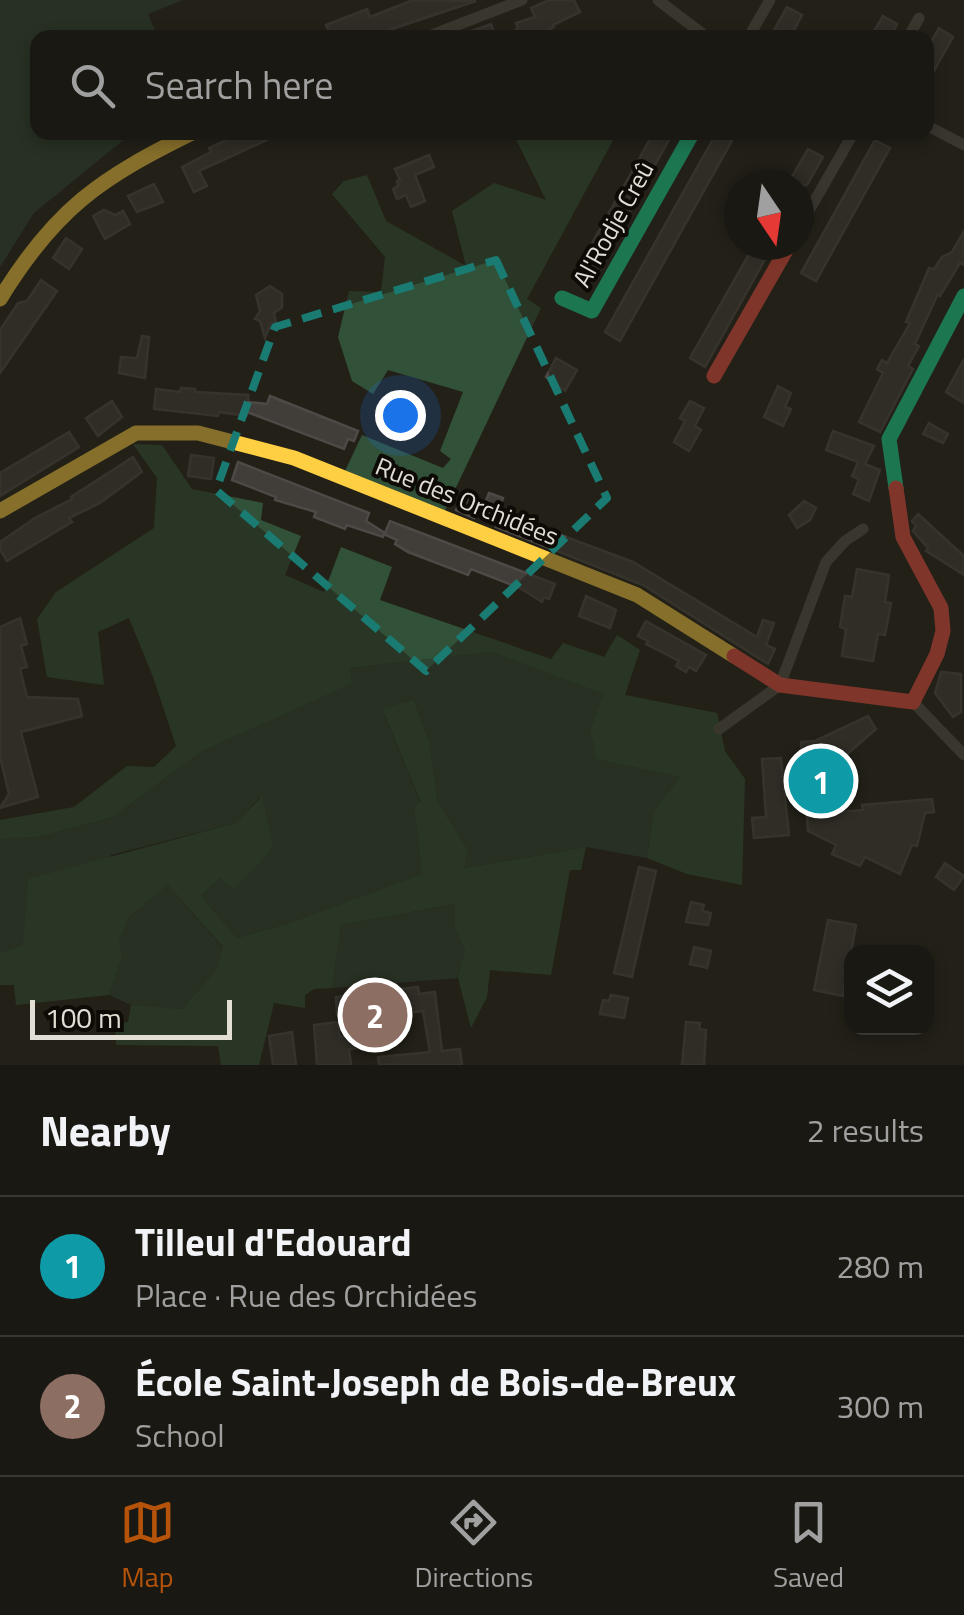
<!DOCTYPE html>
<meta charset="utf-8">
<style>
:root{--surface:#1a1812;--page:#272520;--text:#f1f3f6;--muted:#9fa09f;--line:#383732;--accent:#b45309}
body{margin:0;font-family:"Titillium Web",sans-serif;background:var(--page);color:var(--text)}
.controls{position:absolute;right:30px;bottom:30px;display:grid;overflow:hidden;border-radius:20px;box-shadow:0 5px 15px #0003}
.controls button{width:90px;height:90px;display:grid;place-items:center;padding:0;border:0;border-bottom:2px solid var(--line);background:var(--surface);color:var(--text);font:50px sans-serif}
.compass{position:absolute;left:724px;top:170px;width:90px;height:90px;border-radius:50%;background:var(--surface);box-shadow:0 5px 15px #0003;rotate:167deg}
.scale{position:absolute;left:30px;bottom:25px;width:202px;box-sizing:border-box;padding-left:10px;border:5px solid #e2ded5;border-top:0;font-size:28px;line-height:35px;white-space:nowrap;color:#e2ded5;-webkit-text-stroke:8px #0e0b06;paint-order:stroke}
.you{position:absolute;left:400px;top:415px;width:35px;height:35px;margin:-25px;border:8px solid #fff;border-radius:50%;background:#1a73e8;box-shadow:0 0 0 15px #1a73e833}
.badge{display:grid;place-items:center;width:65px;height:65px;border-radius:50%;background:var(--accent);color:#fff;font-size:32px;font-weight:700}
.pin{position:absolute;translate:-50% -50%;border:5px solid #fff;box-shadow:0 2px 10px #0006}
.list{margin:0;padding:0;list-style:none}
h2{display:flex;justify-content:space-between;align-items:center;height:130px;margin:0;padding:0 40px;font-size:42px}
h2 small{font-size:32px;font-weight:400;color:var(--muted)}
.list li{display:grid;grid-template-columns:65px 1fr auto;gap:30px;align-items:center;box-sizing:border-box;height:140px;padding:0 40px;border-top:2px solid var(--line)}
.list b{display:block;font-size:38px;white-space:nowrap}
.list p{margin:0;font-size:32px;white-space:nowrap;color:var(--muted)}
.list em{font-size:32px;font-style:normal;color:var(--muted)}
.icon{flex:none;width:55px;height:55px;fill:none;stroke:currentColor;stroke-width:2;stroke-linecap:round;stroke-linejoin:round}
.map{position:relative;flex:none;width:964px;height:1065px;overflow:hidden}
.search{position:absolute;background:var(--surface);box-shadow:0 5px 15px #0003;left:30px;right:30px;top:30px;height:110px;display:flex;align-items:center;gap:25px;box-sizing:border-box;padding:0 35px;border-radius:20px;color:var(--muted);font-size:38px}
.sheet{height:410px;background:var(--surface)}
nav{display:flex;justify-content:space-around;align-items:center;box-sizing:border-box;height:140px;border-top:2px solid var(--line);background:var(--surface);font-size:28px;color:var(--muted)}
nav a{display:grid;justify-items:center;gap:5px}
nav .on{color:var(--accent)}
.map>svg:first-child{display:block}
.green{fill:#2e4332}
.forest{fill:#325139}
.building{fill:#413d39;stroke:#4e4946;stroke-width:2.5}
.lines{fill:none;stroke-linecap:round;stroke-linejoin:round}
.street{stroke:#54514a;stroke-width:11}
.fast{stroke:#16e098;stroke-width:15}
.slow{stroke:#ffcf43;stroke-width:15}
.jam{stroke:#f24e42;stroke-width:15}
.marked{fill:none;stroke:#1a7b73;stroke-width:8;stroke-dasharray:20 12;stroke-linejoin:round}
.labels{text-anchor:middle;dominant-baseline:central;stroke-width:8;stroke-linejoin:round;paint-order:stroke}
.street-label{font-size:25px;fill:#e2ded5;stroke:#0e0b06}
</style>
<div class="map">
<svg width="964" height="1065" viewBox="0 0 964 1065">
<rect width="100%" height="100%" fill="#232018"/>
<g class="green">
<path d="M0,0H183L148,14L156,33L148,37L38,38V132L132,133L34,213L0,267Z"/>
<path d="M492,652L605,694L590,730L596,759L680,777L654,811L647,858L586,847L463,868L467,848L438,803L429,742L414,700L382,710L421,803L414,808L424,874L287,924L237,938L201,896L220,878L273,849L261,796L236,823L111,855L23,947L0,953V839L38,837L113,817L202,751L291,710L349,668Z"/>
<path d="M168,885L223,948L217,969L182,1009L131,1005L109,995L122,957L118,939L129,917Z"/>
<path d="M456,904L455,928L465,951L458,978L332,988L341,925Z"/>
</g>
<g class="forest">
<path d="M513,133H617L527,299L541,308L444,513L344,473L362,435L443,468L451,459L440,451L463,392L388,370L373,394L352,381L338,337L349,291L381,292L385,257L332,194L344,181L367,175L386,221L466,266L452,211L494,183L546,200Z"/>
<path d="M133,444L162,445L192,489L263,503L261,520L301,536L285,575L324,592L341,547L392,567L380,600L551,659L563,643L604,657L617,635L640,650L625,695L717,713L725,751L745,779L742,885L687,874L647,858L654,811L680,777L596,759L590,730L604,694L492,652L349,668L352,683L202,751L113,817L38,837L0,839V820L74,807L127,766L154,767L176,746L153,677L129,618L98,632L104,685L47,677L37,619L56,592L154,528L157,478Z"/>
<path d="M414,700L429,742L438,803L467,848L464,868L586,847L581,870H570L551,975L490,970L487,997L471,1028L458,978L465,951L455,928V904L341,925L332,988L314,989L305,995V1008L274,1003L259,1065H221L218,1046L116,1045L115,1024L128,1022L131,1005L182,1009L217,969L223,947L168,885L129,917L119,939L122,957L109,995L16,1005L14,985H0V953L23,946L28,879L236,823L262,796L273,848L234,888L220,878L201,896L237,938L287,924L423,874L414,807L421,802L382,709Z"/>
</g>
<g class="building">
<path d="M413,0L476,1L365,38H331L326,25L367,9L370,17Z"/>
<path d="M549,0H574L580,12L553,25L554,27L540,34L542,38H499L518,29L516,23L535,17L531,8Z"/>
<path d="M787,7L802,15L790,38H782L773,32Z"/>
<path d="M883,16L897,24L890,38H870Z"/>
<path d="M491,24L496,38H458L457,36Z"/>
<path d="M939,28L953,37L926,85V50Z"/>
<path d="M243,132H284L199,171L207,186L194,192L182,167L211,152L209,148Z"/>
<path d="M654,132L671,136L595,274L580,265Z"/>
<path d="M717,132L734,137L620,341L605,332Z"/>
<path d="M875,140L890,148L816,281L801,273Z"/>
<path d="M808,149L823,157L807,185H787Z"/>
<path d="M429,155L434,167L415,175L425,201L411,207L406,195L397,199L393,189L398,186L397,181L400,180L395,169Z"/>
<path d="M154,184L163,202L137,212L128,196Z"/>
<path d="M104,210L115,215L123,211L130,224L105,239L93,216Z"/>
<path d="M964,231V265L960,263L940,296L938,294L915,344L919,346L908,366L913,369L880,432L859,422L883,373L877,369L882,360L887,363L910,323L906,322L929,268L934,269L942,257L952,252Z"/>
<path d="M66,238L82,249L69,269L53,258Z"/>
<path d="M754,245H773L705,367L690,358Z"/>
<path d="M41,280L57,291L0,373V330L18,303L27,301Z"/>
<path d="M270,286L282,294V307L274,313L276,322L271,323L265,338L260,321L255,319L260,311L256,295Z"/>
<path d="M142,336L149,337L145,378L119,373L121,357L137,358Z"/>
<path d="M556,358L577,370L565,391L546,377Z"/>
<path d="M964,359V403L946,392Z"/>
<path d="M778,386L791,393L785,407L791,409L783,426L764,417Z"/>
<path d="M181,388L195,389V392L248,395V402L267,404L270,396L358,431L354,441L348,439L344,449L247,412L246,416L219,412L218,416L154,409L156,389L180,392Z"/>
<path d="M112,401L122,417L98,436L86,418Z"/>
<path d="M690,401L704,408L695,426L701,430L689,451L674,442L685,421L680,418Z"/>
<path d="M929,423L948,434L943,443L923,434Z"/>
<path d="M833,431L874,446L865,464L880,470L869,501L853,494L859,479L852,476L858,462L826,450Z"/>
<path d="M69,432L79,447L0,496V473Z"/>
<path d="M191,455L214,458L211,479L188,476Z"/>
<path d="M133,457L142,472L100,503L69,518L72,522L7,561L0,550V542L35,518L72,499L71,497Z"/>
<path d="M238,462L369,513L366,521L385,533L390,521L555,584L549,599L544,597L542,602L520,588L471,569L468,575L408,552L395,544L397,540L384,534L383,537L347,525L345,529L314,517L316,512L275,500L276,497L232,480Z"/>
<path d="M489,493L503,498L496,517L482,511Z"/>
<path d="M462,495L480,502L474,518L456,510Z"/>
<path d="M804,501L816,508L810,520L797,528L789,515Z"/>
<path d="M502,513L633,562L757,637L763,620L774,623L766,645L775,649L768,664L643,585L496,527Z"/>
<path d="M918,514L964,556V575L926,551L928,548L913,531L916,526L912,521Z"/>
<path d="M857,569L889,575L885,602L891,603L885,635L878,634L873,661L842,656L846,629L840,627L845,596L852,597Z"/>
<path d="M586,596L616,610L610,628L579,616Z"/>
<path d="M20,618L27,644L21,646L27,667L20,669L27,697L78,699L82,716L21,732L38,797L0,808L9,794L0,757V627Z"/>
<path d="M646,621L706,655L696,671L689,667L686,672L676,666L679,661L646,644L648,641L638,636Z"/>
<path d="M941,672L961,674V712L953,717L935,693Z"/>
<path d="M868,716L876,729L836,764L840,812L863,810L862,805L932,799L934,812L925,813L917,846L912,845L900,874L865,857L860,866L832,854L836,845L808,831L801,742L815,741Z"/>
<path d="M781,758L789,835L754,838L752,818L766,817L762,759Z"/>
<path d="M945,863L964,876L954,890L936,877Z"/>
<path d="M639,867L656,871L632,977L614,973Z"/>
<path d="M691,902L704,905L702,911L711,913L708,925L686,922Z"/>
<path d="M828,920L856,925L843,996L814,990Z"/>
<path d="M694,947L711,951L707,968L690,964Z"/>
<path d="M418,987L419,994L435,992L442,1051L460,1049L462,1065H379L378,1057L430,1052L423,1011L360,1018V1011L337,1014L336,997Z"/>
<path d="M611,995L628,998L624,1018L600,1014L603,1000L609,1001Z"/>
<path d="M337,1022L340,1037L358,1035L359,1048L349,1049L351,1065H317L314,1025Z"/>
<path d="M686,1022L700,1023L699,1029L706,1030L704,1065H682Z"/>
<path d="M292,1032L296,1065H273L269,1036Z"/>
</g>
<g class="lines">
<g class="street">
<path d="M658,0L708,38"/>
<path d="M424,38L522,0"/>
<path d="M748,38L770,0"/>
<path d="M908,38L919,18"/>
<path d="M926,125L964,145"/>
<path d="M799,228L854,132"/>
<path d="M913,702L964,755"/>
<path d="M719,729L780,685L826,562L845,541L863,529"/>
</g>
<g class="fast">
<path d="M562,298L592,311L693,132"/>
<path d="M896,488L889,439L964,296"/>
</g>
<g class="slow">
<path d="M0,299C55,209 100,178 194,132"/>
<path d="M0,511L136,433H198L294,458L637,595L734,656"/>
</g>
<g class="jam">
<path d="M714,376L789,245"/>
<path d="M734,656L780,685L913,702L937,654L943,631L941,608L903,537L896,488"/>
</g>
</g>
<path d="M0 0H964V1065H0ZM496,260L607,498L426,671L216,490L275,327Z" fill="#232018" fill-opacity=".55" fill-rule="evenodd"/>
<path class="marked" d="M496,260L607,498L426,671L216,490L275,327Z"/>
<g class="labels">
<g class="street-label">
<text transform="translate(613 224) rotate(-61)">Al'Rodje Creû</text>
<text transform="translate(467 501) rotate(22)">Rue des Orchidées</text>
</g>
</g>
</svg>
<div class="controls">
<button><svg class="icon" aria-label="layers" viewBox="0 0 24 24"><path d="M12 4l9 5-9 5-9-5zM3 14l9 5 9-5"/></svg></button>
</div>
<svg class="compass" viewBox="-18 -18 36 36"><path d="M0-13l5 13h-10z" fill="#e53935"/><path d="M0 13l5-13h-10z" fill="#9fa09f"/></svg>
<div class="scale">100 m</div>
<div class="you"></div>
<div class="pin badge" style="left:821px;top:781px;background:#0f9aa8">1</div>
<div class="pin badge" style="left:375px;top:1015px;background:#8d6e63">2</div>
<div class="search"><svg class="icon" aria-label="search" viewBox="0 0 24 24"><circle cx="10" cy="10" r="6"/><path d="M15 15l6 6"/></svg>Search here</div>
</div>
<section class="sheet">
<h2>Nearby<small>2 results</small></h2>
<ul class="list">
<li><span class="badge" style="background:#0f9aa8">1</span><div><b>Tilleul d'Edouard</b><p>Place · Rue des Orchidées</p></div><em>280 m</em></li>
<li><span class="badge" style="background:#8d6e63">2</span><div><b>École Saint-Joseph de Bois-de-Breux</b><p>School</p></div><em>300 m</em></li>
</ul>
</section>
<nav>
<a class="on"><svg class="icon" aria-label="map" viewBox="0 0 24 24"><path d="M3 6l6-2 6 2 6-2v14l-6 2-6-2-6 2zM9 4v14M15 6v14"/></svg>Map</a>
<a><svg class="icon" aria-label="directions" viewBox="0 0 24 24"><path d="M12 3l9 9-9 9-9-9zM9 14v-3h6M13 9l2 2-2 2"/></svg>Directions</a>
<a><svg class="icon" aria-label="saved" viewBox="0 0 24 24"><path d="M7 4h10v16l-5-4-5 4z"/></svg>Saved</a>
</nav>
